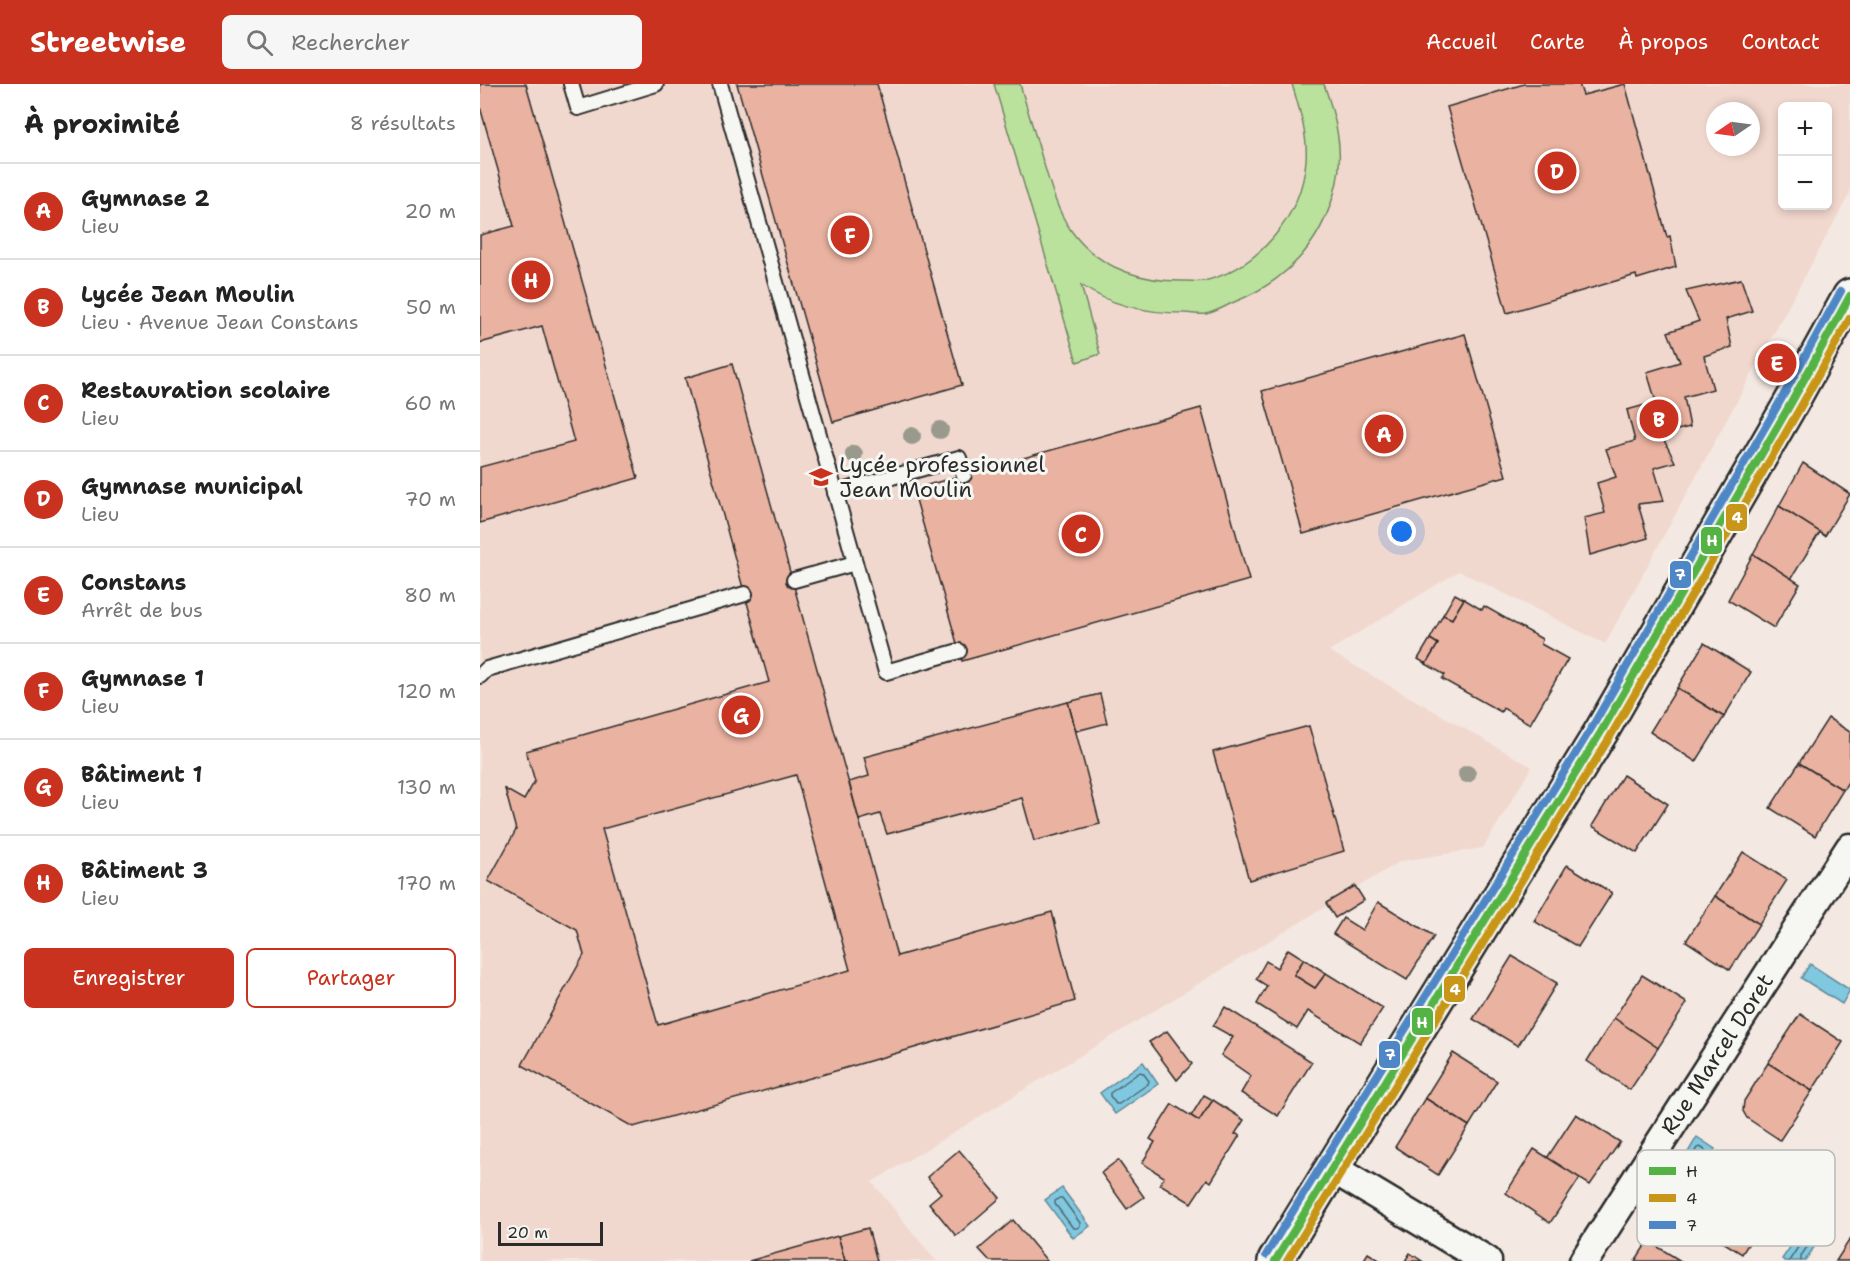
<!DOCTYPE html>
<html lang="fr">
<meta charset="utf-8">
<style>
:root{--surface:#fff;--page:#f6f6f6;--text:#222;--muted:#767676;--line:#e0e0e0;--accent:#c8321e}
body{margin:0;font-family:"Shantell Sans",sans-serif;background:var(--page);color:var(--text)}
.controls{position:absolute;right:18px;top:18px;display:grid;overflow:hidden;border-radius:9px;box-shadow:0 3px 9px #0003}
.controls button{width:54px;height:54px;display:grid;place-items:center;padding:0;border:0;border-bottom:2px solid var(--line);background:var(--surface);color:var(--text);font:30px sans-serif}
.compass{position:absolute;left:1226px;top:18px;width:54px;height:54px;border-radius:50%;background:var(--surface);box-shadow:0 3px 9px #0003;rotate:257deg}
.scale{position:absolute;left:18px;bottom:15px;width:105px;box-sizing:border-box;padding-left:6px;border:3px solid #2b2b2b;border-top:0;font-size:16px;line-height:21px;white-space:nowrap;color:#2b2b2b;-webkit-text-stroke:4px #f6f6f2;paint-order:stroke}
.you{position:absolute;left:922px;top:448px;width:21px;height:21px;margin:-15px;border:4px solid #fff;border-radius:50%;background:#1a73e8;box-shadow:0 0 0 9px #1a73e833}
.badge{display:grid;place-items:center;width:39px;height:39px;border-radius:50%;background:var(--accent);color:#fff;font-size:20px;font-weight:700}
.pin{position:absolute;translate:-50% -50%;border:3px solid #fff;box-shadow:0 2px 6px #0006}
.list{margin:0;padding:0;list-style:none}
h2{display:flex;justify-content:space-between;align-items:center;height:78px;margin:0;padding:0 24px;font-size:26px}
h2 small{font-size:20px;font-weight:400;color:var(--muted)}
.list li{display:grid;grid-template-columns:39px 1fr auto;gap:18px;align-items:center;box-sizing:border-box;height:96px;padding:0 24px;border-top:2px solid var(--line)}
.list b{display:block;font-size:22px;white-space:nowrap}
.list p{margin:0;font-size:20px;white-space:nowrap;color:var(--muted)}
.list em{font-size:20px;font-style:normal;color:var(--muted)}
.actions{display:flex;gap:12px;padding:18px 24px}
.actions a{flex:1;padding:14px 0;border:2px solid var(--accent);border-radius:9px;text-align:center;font-size:21px;color:var(--accent)}
.actions .main{background:var(--accent);color:#fff}
.icon{flex:none;width:33px;height:33px;fill:none;stroke:currentColor;stroke-width:2;stroke-linecap:round;stroke-linejoin:round}
.map{position:relative;flex:none;width:1370px;height:1177px;overflow:hidden}
header{display:flex;align-items:center;gap:36px;box-sizing:border-box;height:84px;padding:0 30px;background:var(--accent);color:#fff}
header strong{font-size:28px}
nav{display:flex;gap:33px;margin-inline-start:auto;font-size:21px}
.search{width:420px;height:54px;background:var(--page);display:flex;align-items:center;gap:15px;box-sizing:border-box;padding:0 21px;border-radius:9px;color:var(--muted);font-size:22px}
main{display:flex}
aside{flex:1;background:var(--surface)}
.map>svg:first-child{display:block}
.built{fill:#f1d8ce;fill-rule:evenodd}
.green{fill:#bae29d;stroke:#728664;stroke-width:1.5}
.water{fill:#80c8e0;stroke:#5e8998;stroke-width:1.5}
.lines{fill:none;stroke-linecap:round;stroke-linejoin:round}
.shore{stroke:#4d6a73;stroke-width:1.5}
.building{fill:#eab2a0;stroke:#2b2b2b;stroke-width:1.5;fill-rule:evenodd}
.service-casing{stroke:#2b2b2b;stroke-width:18}
.minor-casing{stroke:#2b2b2b;stroke-width:33}
.tertiary-casing{stroke:#2b2b2b;stroke-width:38}
.service{stroke:#f6f6f2;stroke-width:14}
.minor{stroke:#f6f6f2;stroke-width:28}
.tertiary{stroke:#f6f6f2;stroke-width:33}
.bus-1-casing{stroke:#f6f6f2;stroke-width:12}
.bus-2-casing{stroke:#f6f6f2;stroke-width:12}
.bus-3-casing{stroke:#f6f6f2;stroke-width:12}
.bus-1{stroke:#54b344;stroke-width:8}
.bus-2{stroke:#c89619;stroke-width:8}
.bus-3{stroke:#4f87c6;stroke-width:8}
.tree{fill:#99998d}
.labels{text-anchor:middle;dominant-baseline:central;stroke-width:6;stroke-linejoin:round;paint-order:stroke}
.poi-label{font-size:22px;fill:#2b2b2b;stroke:#f6f6f2;text-anchor:start}
.street-label{font-size:22px;fill:#2b2b2b;stroke:#f6f6f2}
.key{fill:#f6f6f2;stroke:#b9b9b6;stroke-width:1.5}
.key-label{font-size:16px;fill:#2b2b2b}
.line-badge{stroke:#f6f6f2;stroke-width:2}
.badge-label{font-size:16px;text-anchor:middle;font-weight:bold;fill:#fff}
</style>
<header>
<strong>Streetwise</strong>
<div class="search"><svg class="icon" aria-label="search" viewBox="0 0 24 24"><circle cx="10" cy="10" r="6"/><path d="M15 15l6 6"/></svg>Rechercher</div>
<nav><a>Accueil</a><a>Carte</a><a>À propos</a><a>Contact</a></nav>
</header>
<main>
<aside>
<h2>À proximité<small>8 résultats</small></h2>
<ul class="list">
<li><span class="badge">A</span><div><b>Gymnase 2</b><p>Lieu</p></div><em>20 m</em></li>
<li><span class="badge">B</span><div><b>Lycée Jean Moulin</b><p>Lieu · Avenue Jean Constans</p></div><em>50 m</em></li>
<li><span class="badge">C</span><div><b>Restauration scolaire</b><p>Lieu</p></div><em>60 m</em></li>
<li><span class="badge">D</span><div><b>Gymnase municipal</b><p>Lieu</p></div><em>70 m</em></li>
<li><span class="badge">E</span><div><b>Constans</b><p>Arrêt de bus</p></div><em>80 m</em></li>
<li><span class="badge">F</span><div><b>Gymnase 1</b><p>Lieu</p></div><em>120 m</em></li>
<li><span class="badge">G</span><div><b>Bâtiment 1</b><p>Lieu</p></div><em>130 m</em></li>
<li><span class="badge">H</span><div><b>Bâtiment 3</b><p>Lieu</p></div><em>170 m</em></li>
</ul>
<div class="actions"><a class="main">Enregistrer</a><a>Partager</a></div>
</aside>
<div class="map">
<svg width="1370" height="1177" viewBox="0 0 1370 1177">
<rect width="100%" height="100%" fill="#f4e8e2"/>
<filter id="ink" filterUnits="userSpaceOnUse"><feTurbulence type="fractalNoise" baseFrequency=".0167" numOctaves="2"/><feDisplacementMap in="SourceGraphic" scale="12" xChannelSelector="R" yChannelSelector="G"/><feConvolveMatrix kernelMatrix="1 2 1 2 8 2 1 2 1" color-interpolation-filters="sRGB"/></filter>
<g filter="url(#ink)">
<path class="built" d="M0,0H1370V109L1125,560L979,487L849,567L1052,683L1003,764L921,777L392,1098L456,1177H0ZM1302,22H1348V122H1302ZM1235,27H1271V63H1235Z"/>
<path class="green" d="M514,0H540C547,25 555,49 562,74C571,102 577,130 596,153C623,186 665,198 706,197C712,197 719,198 724,197C779,184 822,131 826,76C828,51 819,24 812,0H844C855,32 864,64 857,98C844,157 808,197 752,219C744,223 735,228 726,230C719,231 711,229 704,229C667,229 631,222 601,201L620,270L597,278Z"/>
<g class="water">
<path d="M1330,880L1370,906L1362,920L1321,894Z"/>
<path d="M663,978L678,1000L635,1030L620,1009Z"/>
<path d="M1217,1053L1235,1065L1212,1100L1195,1090Z"/>
<path d="M582,1104L610,1142L593,1154L565,1116Z"/>
<path d="M1326,1140L1342,1151L1325,1177H1305L1302,1175Z"/>
</g>
<g class="lines">
<g class="shore">
<path d="M660,988L663,989L669,997L668,1000L639,1020H636L630,1012V1009Z"/>
<path d="M1220,1063L1225,1066V1069L1212,1090L1208,1091L1204,1086L1217,1064Z"/>
<path d="M579,1114H582L600,1139V1142L597,1144H593L575,1120V1117Z"/>
<path d="M1309,1177L1326,1151L1330,1150L1333,1154L1321,1172V1177"/>
</g>
</g>
<g class="building">
<path d="M0,0H46L158,394L0,439V383L94,358L62,242L0,259V151L34,142L0,23Z"/>
<path d="M257,0H397L482,301L353,338Z"/>
<path d="M1044,0H1099L1103,11L1145,0L1187,153L1190,152L1196,183L1157,195L1156,191L1027,229L967,23Z"/>
<path d="M1261,195L1272,227L1246,235L1252,263L1224,272L1233,305L1204,313L1210,343L1181,350L1195,378L1174,384L1184,417L1158,420L1168,454L1110,471L1104,434L1125,429L1117,399L1136,393L1126,365L1155,357L1147,326L1176,318L1167,288L1200,278L1188,248L1219,237L1206,207Z"/>
<path d="M985,250L1026,392L823,450L782,307Z"/>
<path d="M252,280L417,872L572,828L595,917L345,990L153,1043L42,981L104,871L97,846L8,797L36,746L25,705L44,716L55,697L46,667L289,598L205,294ZM316,691L370,886L178,941L122,745Z"/>
<path d="M721,324L769,496L482,577L433,405Z"/>
<path d="M1323,379L1370,410L1345,452L1299,422Z"/>
<path d="M1299,422L1340,448L1311,495L1273,470Z"/>
<path d="M1273,470L1320,500L1294,544L1248,516Z"/>
<path d="M975,510L984,515L972,535L963,531Z"/>
<path d="M984,515L1002,526L1004,522L1062,555L1061,560L1088,575L1050,640L1023,624L1021,628L962,595L965,591L946,580L958,560L950,555L963,531L972,535Z"/>
<path d="M950,555L958,560L946,580L938,575Z"/>
<path d="M1224,559L1271,588L1244,633L1197,604Z"/>
<path d="M1197,604L1244,633L1216,678L1170,648Z"/>
<path d="M620,610L627,639L596,647L588,618Z"/>
<path d="M588,618L620,740L554,757L542,714L407,750L400,730L379,736L369,698L389,692L384,673Z"/>
<path d="M1348,634L1370,648V695L1363,706L1319,679Z"/>
<path d="M829,642L864,767L769,796L733,668Z"/>
<path d="M1319,679L1363,706L1335,752L1290,724Z"/>
<path d="M1143,691L1188,720L1157,769L1112,742Z"/>
<path d="M1263,768L1307,796L1279,840L1235,812Z"/>
<path d="M1087,781L1132,809L1098,863L1054,837Z"/>
<path d="M875,802L884,816L855,834L846,819Z"/>
<path d="M1235,812L1279,840L1250,886L1206,857Z"/>
<path d="M898,818L954,852L927,896L853,850L863,834L882,846Z"/>
<path d="M808,865L824,875L814,891L835,904L846,889L903,924L880,959L828,927L817,945L777,920L787,902L776,895L786,877L797,884Z"/>
<path d="M1032,872L1077,899L1038,962L993,935Z"/>
<path d="M824,875L846,889L835,904L814,891Z"/>
<path d="M1162,891L1207,919L1178,964L1134,934Z"/>
<path d="M745,923L832,978L798,1032L761,1009L771,992L741,971L753,953L733,942Z"/>
<path d="M1320,930L1363,958L1332,1007L1288,979Z"/>
<path d="M1134,934L1178,964L1150,1006L1107,977Z"/>
<path d="M687,947L712,980L697,996L669,958Z"/>
<path d="M973,969L1017,997L989,1042L945,1014Z"/>
<path d="M1288,979L1332,1007L1300,1056L1267,1034L1263,1027L1264,1017Z"/>
<path d="M724,1011L733,1016L719,1037L711,1032Z"/>
<path d="M945,1014L989,1042L958,1091L915,1063Z"/>
<path d="M733,1016L764,1036L755,1050L760,1051L731,1098L727,1095L711,1119L680,1100L684,1093L662,1079L675,1058L670,1055L692,1020L719,1037Z"/>
<path d="M1096,1030L1140,1058L1110,1101L1067,1074Z"/>
<path d="M1054,1065L1100,1094L1070,1139L1026,1109Z"/>
<path d="M479,1066L520,1114L476,1152L449,1119L461,1109L447,1093Z"/>
<path d="M638,1076L664,1113L647,1125L621,1089Z"/>
<path d="M1251,1094L1293,1121L1262,1170L1214,1140L1225,1123L1232,1127Z"/>
<path d="M533,1136L567,1177H510L499,1165Z"/>
<path d="M388,1144L397,1177H365L358,1152Z"/>
<path d="M358,1152L365,1177H269Z"/>
<path d="M1370,1155V1177H1356Z"/>
<path d="M1168,1157L1201,1177H1155Z"/>
<path d="M888,1169L901,1177H883Z"/>
<path d="M930,1169L942,1177H925Z"/>
</g>
<g class="lines">
<g class="service-casing">
<g id="service">
<path d="M91,0L98,24L176,0"/>
<path d="M240,0L406,588L479,567"/>
<path d="M355,409L479,374L484,391"/>
<path d="M314,496L375,479"/>
<path d="M0,592L7,585L265,510"/>
</g>
</g>
<g class="minor-casing">
<g id="minor">
<path d="M852,1084L1007,1177"/>
<path d="M1104,1177L1370,764"/>
</g>
</g>
<g class="tertiary-casing">
<path id="tertiary" d="M795,1177L1121,648L1311,319L1370,212"/>
</g>
<use href="#service" class="service"/>
<use href="#minor" class="minor"/>
<use href="#tertiary" class="tertiary"/>
<g class="bus-1-casing">
<path id="bus-1" d="M795,1177L1121,648L1311,319L1370,212"/>
</g>
<g class="bus-2-casing">
<path id="bus-2" d="M807,1177L1130,653L1320,324L1370,234"/>
</g>
<g class="bus-3-casing">
<path id="bus-3" d="M786,1171L1112,643L1302,314L1361,207"/>
</g>
<use href="#bus-1" class="bus-1"/>
<use href="#bus-2" class="bus-2"/>
<use href="#bus-3" class="bus-3"/>
</g>
<g class="tree">
<circle cx="460" cy="346" r="9"/>
<circle cx="432" cy="352" r="9"/>
<circle cx="374" cy="370" r="9"/>
<circle cx="987" cy="690" r="9"/>
</g>
</g>
<defs>
<g id="school-bare" transform="scale(1.8)"><path d="M0-5L7-2L0 1L-7-2ZM-4 1L0 2.5L4 1V4Q0 6-4 4Z" fill="#c8321e" stroke="#f6f6f2" stroke-width="2.5" paint-order="stroke"/></g>
</defs>
<g fill-rule="evenodd">
<use href="#school-bare" x="341" y="393"/>
</g>
<g class="labels">
<g class="poi-label">
<text x="359" y="380">Lycée professionnel<tspan x="359" dy="25">Jean Moulin</tspan></text>
</g>
<g class="street-label">
<text transform="translate(1237 970) rotate(-57)">Rue Marcel Doret</text>
</g>
</g>
<rect x="1157" y="1066" width="198" height="96" rx="9" class="key"/>
<rect x="1169" y="1083" width="27" height="8" fill="#54b344"/>
<rect x="1169" y="1110" width="27" height="8" fill="#c89619"/>
<rect x="1169" y="1137" width="27" height="8" fill="#4f87c6"/>
<g class="key-label">
<text x="1206" y="1093">H</text>
<text x="1206" y="1120">4</text>
<text x="1206" y="1147">7</text>
</g>
<g class="line-badge">
<rect x="1245" y="419" width="23" height="29" rx="6" fill="#c89619"/>
<rect x="1220" y="442" width="23" height="29" rx="6" fill="#54b344"/>
<rect x="1189" y="476" width="23" height="29" rx="6" fill="#4f87c6"/>
<rect x="963" y="891" width="23" height="28" rx="6" fill="#c89619"/>
<rect x="931" y="923" width="23" height="29" rx="6" fill="#54b344"/>
<rect x="898" y="956" width="23" height="29" rx="6" fill="#4f87c6"/>
</g>
<g class="badge-label">
<text x="1257" y="439">4</text>
<text x="1232" y="462">H</text>
<text x="1200" y="496">7</text>
<text x="975" y="911">4</text>
<text x="942" y="944">H</text>
<text x="910" y="976">7</text>
</g>
</svg>
<div class="controls">
<button>+</button>
<button>−</button>
</div>
<svg class="compass" viewBox="-18 -18 36 36"><path d="M0-13l5 13h-10z" fill="#e53935"/><path d="M0 13l5-13h-10z" fill="#767676"/></svg>
<div class="scale">20 m</div>
<div class="you"></div>
<div class="pin badge" style="left:904px;top:350px">A</div>
<div class="pin badge" style="left:1179px;top:335px">B</div>
<div class="pin badge" style="left:601px;top:450px">C</div>
<div class="pin badge" style="left:1077px;top:87px">D</div>
<div class="pin badge" style="left:1297px;top:279px">E</div>
<div class="pin badge" style="left:370px;top:151px">F</div>
<div class="pin badge" style="left:261px;top:631px">G</div>
<div class="pin badge" style="left:51px;top:196px">H</div>
</div>
</main>
